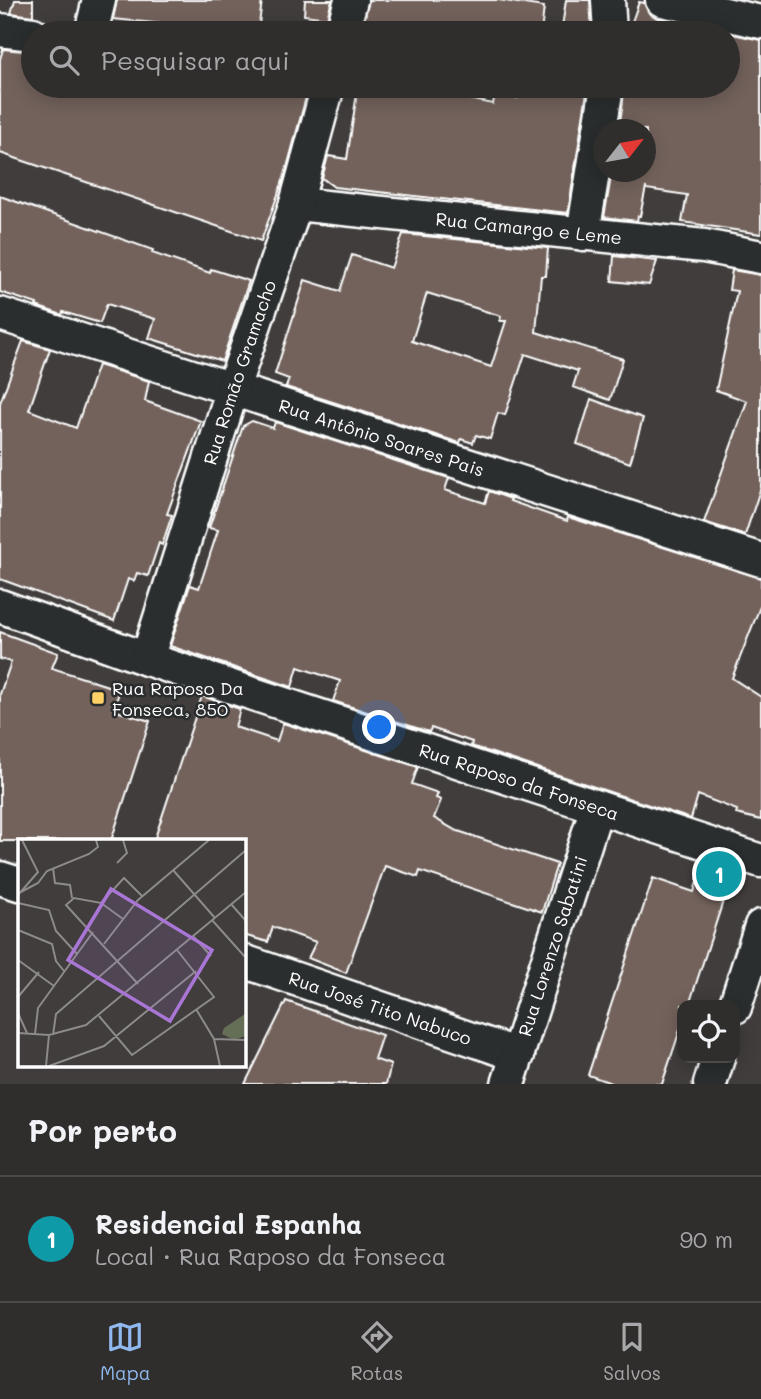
<!DOCTYPE html>
<html lang="pt">
<meta charset="utf-8">
<style>
:root{--surface:#302e2d;--page:#3c3a39;--text:#f1f3f6;--muted:#a8a8aa;--line:#4b4a49;--accent:#90b9f0}
body{margin:0;font-family:Mali,sans-serif;background:var(--page);color:var(--text)}
.controls{position:absolute;right:21px;bottom:21px;display:grid;overflow:hidden;border-radius:14px;box-shadow:0 4px 18px #0003}
.controls button{width:63px;height:63px;display:grid;place-items:center;padding:0;border:0;border-bottom:2px solid var(--line);background:var(--surface);color:var(--text);font:35px sans-serif}
.compass{position:absolute;left:593px;top:119px;width:63px;height:63px;border-radius:50%;background:var(--surface);box-shadow:0 4px 18px #0003;rotate:59deg}
.you{position:absolute;left:380px;top:728px;width:24px;height:24px;margin:-18px;border:5px solid #fff;border-radius:50%;background:#1a73e8;box-shadow:0 0 0 10px #1a73e833}
.badge{display:grid;place-items:center;width:46px;height:46px;border-radius:50%;background:var(--accent);color:#fff;font-size:23px;font-weight:700}
.pin{position:absolute;translate:-50% -50%;border:4px solid #fff;box-shadow:0 2px 7px #0006}
.list{margin:0;padding:0;list-style:none}
h2{display:flex;justify-content:space-between;align-items:center;height:91px;margin:0;padding:0 28px;font-size:30px}
h2 small{font-size:23px;font-weight:400;color:var(--muted)}
.list li{display:grid;grid-template-columns:46px 1fr auto;gap:21px;align-items:center;box-sizing:border-box;height:126px;padding:0 28px;border-top:2px solid var(--line)}
.list b{display:block;font-size:26px;white-space:nowrap}
.list p{margin:0;font-size:23px;white-space:nowrap;color:var(--muted)}
.list em{font-size:23px;font-style:normal;color:var(--muted)}
.icon{flex:none;width:38px;height:38px;fill:none;stroke:currentColor;stroke-width:2;stroke-linecap:round;stroke-linejoin:round}
.map{position:relative;flex:none;width:761px;height:1084px;overflow:hidden}
.search{position:absolute;background:var(--surface);box-shadow:0 4px 18px #0003;left:21px;right:21px;top:21px;height:77px;display:flex;align-items:center;gap:18px;box-sizing:border-box;padding:0 24px;border-radius:38px;color:var(--muted);font-size:26px}
.sheet{height:217px;background:var(--surface)}
nav{display:flex;justify-content:space-around;align-items:center;box-sizing:border-box;height:98px;border-top:2px solid var(--line);background:var(--surface);font-size:19px;color:var(--muted)}
nav a{display:grid;justify-items:center;gap:4px}
nav .on{color:var(--accent)}
.map>svg:first-child{display:block}
.building{fill:#73625b;stroke:#fff;stroke-width:2;fill-rule:evenodd}
.lines{fill:none;stroke-linecap:round;stroke-linejoin:round}
.minor-casing{stroke:#fff;stroke-width:37}
.minor{stroke:#2a2d2e;stroke-width:32}
.poi-dot{fill:#ffd166;stroke:#2a2d2e;stroke-width:2.5}
.labels{text-anchor:middle;dominant-baseline:central;stroke-width:5;stroke-linejoin:round;paint-order:stroke}
.street-label{font-size:18px;fill:#fff;stroke:#2a2d2e}
.poi-label{font-size:18px;fill:#fff;stroke:#2a2d2e;text-anchor:start}
.inset-road{fill:none;stroke:#8c8b8a;stroke-width:2}
.view{fill:#a976d5;fill-opacity:0.15;stroke:#a976d5;stroke-width:3.5}
.inset-edge{fill:none;stroke:#fff;stroke-width:3.5}
</style>
<div class="map">
<svg width="761" height="1084" viewBox="0 0 761 1084">
<rect width="100%" height="100%" fill="#403d3c"/>
<filter id="ink" filterUnits="userSpaceOnUse"><feTurbulence type="fractalNoise" baseFrequency=".0143" numOctaves="2"/><feDisplacementMap in="SourceGraphic" scale="14" xChannelSelector="R" yChannelSelector="G"/><feConvolveMatrix kernelMatrix="1 2 1 2 8 2 1 2 1" color-interpolation-filters="sRGB"/></filter>
<g filter="url(#ink)">
<g class="building">
<path d="M15,0H33V16L11,13Z"/>
<path d="M117,0H262L258,33L113,19Z"/>
<path d="M305,0H332L327,18L304,15Z"/>
<path d="M369,0H499L544,7L541,33H361Z"/>
<path d="M566,0H590L592,32L562,27Z"/>
<path d="M639,2L644,3L649,13L657,18L727,33H628Z"/>
<path d="M728,33L761,40V234L682,222L687,195L646,189V187L640,216H638L637,221L604,217L612,172H646V130H619L625,86H728Z"/>
<path d="M3,49L33,52V86H111L154,94L155,86H309L285,175L261,241L0,153V59Z"/>
<path d="M358,86H432L431,91L493,104L495,94L517,98L520,86H588L568,213L334,187L322,178L328,156L347,159Z"/>
<path d="M0,196L153,250L152,253L210,273L211,269L249,281L222,361L149,338L155,319L107,304L100,323L63,312L62,315L36,306L37,304L0,292Z"/>
<path d="M403,234L548,248L546,276H541L536,332L623,359L610,400L573,387L578,371L525,354L505,415L498,413L490,439L476,435L473,443L461,439L460,443L286,387L289,379L275,374L305,280L340,291L352,255L391,268ZM427,293L501,316L500,321H506L491,367L412,341Z"/>
<path d="M614,256L657,261L649,285L612,281Z"/>
<path d="M732,270L761,275V487L745,535L704,522L747,401L716,390L737,291L729,290Z"/>
<path d="M23,341L50,349L29,410L76,428L98,365L149,381L145,401L201,421L167,514L172,515L162,545L159,543L148,576L137,573L134,581L128,579L114,621L0,579V403Z"/>
<path d="M591,399L643,418L630,463L577,444Z"/>
<path d="M252,421L273,428L275,422L449,478L445,490L485,503L489,491L511,499L510,501L567,521L568,517L761,578V604L732,678L761,697V820L736,814L737,810L698,795L691,819L471,746L472,742L431,728L429,732L333,701L340,681L298,667L292,687L170,646L190,585L199,588L218,530L209,528L243,426Z"/>
<path d="M0,632L58,653L52,668L120,690L113,710L150,721L111,841H0V694L11,662L0,659Z"/>
<path d="M202,696L240,709L235,727L277,741L283,723L418,767L412,784L438,793L436,798L441,800L434,818L455,830L557,864L542,912L420,871L418,877L385,866L346,973L308,958L316,942L273,927L268,942L243,935V841H154Z"/>
<path d="M703,861L733,871L689,1005H682V1024L662,1084H614L588,1075L653,878L694,892Z"/>
<path d="M286,1001L382,1035L374,1059L391,1065L386,1084H245Z"/>
</g>
<g class="lines">
<g class="minor-casing">
<g id="minor">
<path d="M608,0L610,33"/>
<path d="M662,0L761,22"/>
<path d="M0,30L33,34"/>
<path d="M91,33L99,0"/>
<path d="M342,33L351,0"/>
<path id="s1" d="M296,204L704,246L761,257"/>
<path d="M583,234L607,86"/>
<path id="s2" d="M0,314L761,560"/>
<path id="s3" d="M0,606L147,659L761,861"/>
<path id="s4" d="M147,659L232,391L296,204L328,86"/>
<path d="M0,878L19,884"/>
<path id="s5" d="M243,961L518,1055"/>
<path d="M735,1007L761,926"/>
<path id="s6" d="M508,1084L597,807"/>
<path d="M710,1084L718,1058"/>
</g>
</g>
<use href="#minor" class="minor"/>
</g>
</g>
<rect class="poi-dot" x="91" y="691" width="14" height="14" rx="3.5"/>
<g class="labels">
<g class="street-label">
<text stroke="none"><textPath href="#s1" startOffset="234">Rua Camargo e Leme</textPath></text>
<text stroke="none"><textPath href="#s4" startOffset="301">Rua Romão Gramacho</textPath></text>
<text stroke="none"><textPath href="#s2" startOffset="401">Rua Antônio Soares Pais</textPath></text>
<text stroke="none"><textPath href="#s3" startOffset="548">Rua Raposo da Fonseca</textPath></text>
<text stroke="none"><textPath href="#s6" startOffset="145">Rua Lorenzo Sabatini</textPath></text>
<text stroke="none"><textPath href="#s5" startOffset="145">Rua José Tito Nabuco</textPath></text>
</g>
<g class="poi-label">
<text x="112" y="688">Rua Raposo Da<tspan x="112" dy="21">Fonseca, 850</tspan></text>
</g>
</g>
<g transform="translate(18 839)">
<rect width="228" height="228" fill="#403d3c"/>
<path d="M227,175V197L216,201L204,195L206,189Z" fill="#646f56"/>
<path class="inset-road" d="M99,24L109,14L105,1M35,29L37,44L52,46L54,59M155,31L197,79M3,53L20,44L29,32L71,15L80,8L78,1M0,56L20,33L4,1M0,64L31,71L38,92L59,115M83,64L105,80M213,65L228,82M194,81L228,119M0,91L34,105L38,122L46,132M175,97L193,117M86,105L120,61L191,1M0,121L36,147M120,145L48,66L56,59L83,64L106,39L124,57M0,158L21,133M178,170L196,200L202,227M0,174L9,194M81,177L114,216L196,158L159,111M0,194L31,196L68,186L228,53M17,195L20,169L75,93M35,196L38,175L228,11M196,200L228,201M28,227L31,196M31,227L86,207L178,132"/>
<path class="view" d="M93,50L194,111L152,182L50,121Z"/>
<rect width="228" height="228" class="inset-edge"/>
</g>
</svg>
<div class="controls">
<button><svg class="icon" aria-label="locate" viewBox="0 0 24 24"><circle cx="12" cy="12" r="6"/><path d="M12 2v4M12 18v4M2 12h4M18 12h4"/></svg></button>
</div>
<svg class="compass" viewBox="-18 -18 36 36"><path d="M0-13l5 13h-10z" fill="#e53935"/><path d="M0 13l5-13h-10z" fill="#a8a8aa"/></svg>
<div class="you"></div>
<div class="pin badge" style="left:719px;top:874px;background:#0f9aa8">1</div>
<div class="search"><svg class="icon" aria-label="search" viewBox="0 0 24 24"><circle cx="10" cy="10" r="6"/><path d="M15 15l6 6"/></svg>Pesquisar aqui</div>
</div>
<section class="sheet">
<h2>Por perto<small></small></h2>
<ul class="list">
<li><span class="badge" style="background:#0f9aa8">1</span><div><b>Residencial Espanha</b><p>Local · Rua Raposo da Fonseca</p></div><em>90 m</em></li>
</ul>
</section>
<nav>
<a class="on"><svg class="icon" aria-label="map" viewBox="0 0 24 24"><path d="M3 6l6-2 6 2 6-2v14l-6 2-6-2-6 2zM9 4v14M15 6v14"/></svg>Mapa</a>
<a><svg class="icon" aria-label="directions" viewBox="0 0 24 24"><path d="M12 3l9 9-9 9-9-9zM9 14v-3h6M13 9l2 2-2 2"/></svg>Rotas</a>
<a><svg class="icon" aria-label="saved" viewBox="0 0 24 24"><path d="M7 4h10v16l-5-4-5 4z"/></svg>Salvos</a>
</nav>
